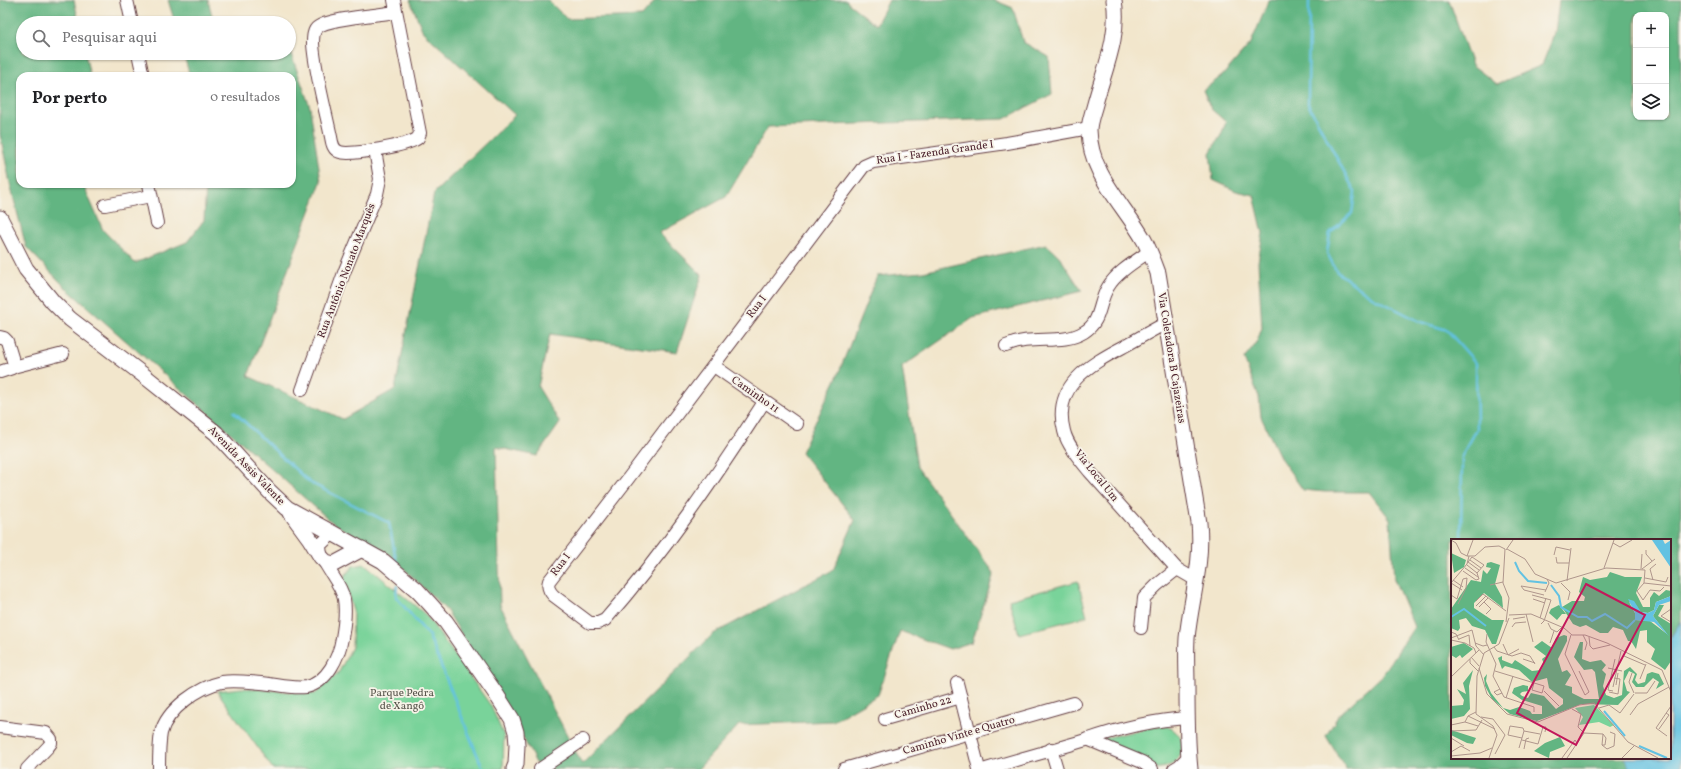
<!DOCTYPE html>
<html lang="pt">
<meta charset="utf-8">
<style>
:root{--surface:#fff;--page:#f2f2f2;--text:#202124;--muted:#757577;--line:#e0e0e0}
body{margin:0;font-family:Vollkorn,serif;background:var(--page);color:var(--text)}
.controls{position:absolute;right:12px;top:12px;display:grid;overflow:hidden;border-radius:8px;box-shadow:0 1px 3px #0004}
.controls button{width:36px;height:36px;display:grid;place-items:center;padding:0;border:0;border-bottom:1px solid var(--line);background:var(--surface);color:var(--text);font:20px sans-serif}
.list{margin:0;padding:0;list-style:none}
h2{display:flex;justify-content:space-between;align-items:center;height:52px;margin:0;padding:0 16px;font-size:17px}
h2 small{font-size:13px;font-weight:400;color:var(--muted)}
.icon{flex:none;width:22px;height:22px;fill:none;stroke:currentColor;stroke-width:2;stroke-linecap:round;stroke-linejoin:round}
.map{position:relative;flex:none;width:1681px;height:769px;overflow:hidden}
.search{position:absolute;background:var(--surface);box-shadow:0 1px 3px #0004;left:16px;top:16px;width:280px;height:44px;display:flex;align-items:center;gap:10px;box-sizing:border-box;padding:0 14px;border-radius:22px;color:var(--muted);font-size:15px}
.panel{position:absolute;background:var(--surface);box-shadow:0 1px 3px #0004;left:16px;top:72px;width:280px;height:116px;border-radius:12px}
.map>svg:first-child{display:block}
.green{fill:#79d39a;stroke:#627962}
.forest{fill:#62b582;stroke:#566a56;fill-rule:evenodd}
.water{fill:#63c2e2;stroke:#567086}
.lines{fill:none;stroke-linecap:round;stroke-linejoin:round}
.stream{stroke:#63c2e2;stroke-width:2.5}
.minor-casing{stroke:#633d43;stroke-width:14}
.major-casing{stroke:#633d43;stroke-width:17}
.minor{stroke:#fff;stroke-width:12}
.major{stroke:#fff;stroke-width:15}
.labels{text-anchor:middle;dominant-baseline:central;stroke-width:3.5;stroke-linejoin:round;paint-order:stroke}
.street-label{font-size:11px;fill:#4a1f2b;stroke:#f7f3e8}
.park-label{font-size:11px;fill:#58554c;stroke:#f7f3e8}
.inset-river{fill:none;stroke:#63c2e2;stroke-width:2}
.inset-road{fill:none;stroke:#af968c;stroke-width:1}
.view{fill:#c2185b;fill-opacity:0.15;stroke:#c2185b;stroke-width:2}
.inset-edge{fill:none;stroke:#4a1f2b;stroke-width:2}
</style>
<div class="map">
<svg width="1681" height="769" viewBox="0 0 1681 769">
<rect width="100%" height="100%" fill="#f7f3e8"/>
<filter id="ink" filterUnits="userSpaceOnUse"><feTurbulence type="fractalNoise" baseFrequency=".025" numOctaves="2"/><feDisplacementMap in="SourceGraphic" scale="8" xChannelSelector="R" yChannelSelector="G"/><feConvolveMatrix kernelMatrix="1 2 1 2 8 2 1 2 1" color-interpolation-filters="sRGB"/></filter>
<filter id="wash" filterUnits="userSpaceOnUse"><feTurbulence type="fractalNoise" baseFrequency=".012" numOctaves="4" result="noise"/><feDisplacementMap in="SourceGraphic" scale="16" xChannelSelector="R" yChannelSelector="G"/><feGaussianBlur stdDeviation="0.9" result="paint"/><feColorMatrix in="noise" values="0 0 0 0 0 0 0 0 0 0 0 0 0 0 0 0 0 1.4 0 .05"/><feComposite in="paint" operator="in"/></filter>
<g filter="url(#wash)">
<rect width="100%" height="100%" fill="#f2e6cc"/>
<g class="green">
<path d="M365,564L426,615L491,706L504,736L503,769H273L217,691L241,688L315,694L339,672L352,647L353,611L343,578L353,566Z"/>
<path d="M1078,581L1087,616L1019,634L1009,600Z"/>
<path d="M1162,725C1193,732 1186,769 1156,768L1100,739Z"/>
</g>
<g class="forest">
<path d="M0,0H74L79,23H23V53H85L90,76H20V184H83L103,230L135,263L187,242L204,220L206,184H292V76H190L183,53H289V48L310,107L321,182L248,376L343,419L395,389L434,193L515,115L423,32L410,0H548L567,19L642,16L656,0H847V2L876,25L889,0H994L1013,8L1023,42L1049,57L1052,94L1004,119L768,127L726,197L659,233L702,275L677,352L550,334L538,387L560,423L537,456L496,447L500,605L582,764L713,634L833,570L855,520L801,452L837,377L877,276L923,272L1046,244L1059,256L1082,291L973,318L902,367L917,467L994,573L972,642L950,649L900,631L878,695L833,721L739,725L698,769H539L514,720L447,611L390,555L334,524L68,290L26,247L11,188L0,134Z"/>
<path d="M168,0H208L214,23H175Z"/>
<path d="M1269,0H1449L1472,65L1497,84L1542,65L1555,32L1559,0H1681V621L1670,638V540H1452V758H1624L1630,769H1346L1326,736L1338,716L1383,674L1414,627L1394,579L1390,519L1369,492H1325L1303,490L1281,459L1261,417L1259,397L1244,359L1256,344L1262,328L1258,262L1263,233L1254,195L1236,191L1213,180L1210,153L1221,135L1226,122L1211,109L1203,90L1222,76L1251,43ZM1636,15H1666V117H1636Z"/>
</g>
<path class="water" d="M1681,621V769H1630L1624,758H1670V638Z"/>
<g class="lines">
<g class="stream">
<path d="M1309,0L1308,104L1355,192L1352,213L1330,233L1327,253L1337,272L1372,297L1421,322L1447,330L1476,363L1477,429L1462,456L1461,540"/>
<path d="M234,412L309,482L389,523L397,565"/>
<path d="M397,586L396,597L429,636L483,769"/>
</g>
</g>
</g>
<g filter="url(#ink)">
<g class="lines">
<g class="minor-casing">
<g id="minor">
<path d="M127,0L132,23"/>
<path d="M394,0L420,133L418,138C410,145 350,156 340,152C333,150 332,143 331,137C325,108 315,72 313,44C313,38 313,30 318,27C329,18 380,15 396,12"/>
<path d="M138,53L143,76"/>
<path d="M149,184L157,223"/>
<path d="M105,205L151,196"/>
<path d="M1166,323C1151,331 1137,339 1123,347C1089,365 1052,386 1064,431C1067,445 1081,461 1090,472L1177,569L1196,580"/>
<path d="M0,337L4,338L7,341L14,364L12,368L0,372"/>
<path d="M1006,346C1032,334 1061,346 1084,332C1102,321 1098,303 1108,287C1117,272 1136,261 1150,251"/>
<path d="M714,366L797,424"/>
<path d="M13,367L63,354"/>
<path d="M302,390L345,270L377,194L380,179L375,150"/>
<path d="M764,402C715,478 664,553 605,620L598,623H590L554,596C549,591 547,587 549,581L627,480L864,166L873,162L1007,143L1089,128"/>
<path d="M1141,628L1144,598L1157,585L1177,569"/>
<path d="M957,683L979,769"/>
<path d="M885,719L961,697"/>
<path d="M0,727L46,733L51,739V743L48,747L27,769"/>
<path d="M1087,739L1142,762L1152,769"/>
<path d="M1051,749L1057,769"/>
<path d="M159,769C159,757 159,744 161,733C167,709 199,687 222,682C235,680 248,682 261,683C276,684 291,689 306,687C327,683 339,657 342,638C344,627 346,611 344,599C340,579 319,564 320,545L332,534"/>
<path d="M540,769L583,740"/>
<path d="M844,769L1074,703"/>
<path d="M986,769C1019,759 1053,750 1086,740C1118,729 1153,720 1187,718"/>
<path d="M1174,769L1179,766L1189,756"/>
</g>
</g>
<g class="major-casing">
<g id="major">
<path d="M1114,0C1120,36 1104,70 1095,104C1093,112 1089,122 1089,130C1090,175 1123,203 1144,240C1150,251 1154,262 1158,273L1199,523C1203,563 1191,599 1187,638C1186,654 1187,671 1187,687C1187,714 1187,742 1190,769"/>
<path d="M0,218L26,269L53,302L70,319L142,374L216,433L269,491L287,508L383,561L417,590L430,604L446,622L496,694L512,719L516,732L517,745L516,764L514,769"/>
<path d="M291,513L310,539L321,557L326,562L334,564L362,549"/>
</g>
</g>
<use href="#minor" class="minor"/>
<use href="#major" class="major"/>
</g>
</g>
<g class="labels">
<g class="street-label">
<text transform="translate(935 153) rotate(-8)">Rua I - Fazenda Grande I</text>
<text transform="translate(347 271) rotate(-69)">Rua Antônio Nonato Marquês</text>
<text transform="translate(757 307) rotate(-53)">Rua I</text>
<text transform="translate(1171 358) rotate(81)">Via Coletadora B Cajazeiras</text>
<text transform="translate(755 395) rotate(35)">Caminho 11</text>
<text transform="translate(246 466) rotate(46)">Avenida Assis Valente</text>
<text transform="translate(1096 476) rotate(51)">Via Local Um</text>
<text transform="translate(561 565) rotate(-53)">Rua I</text>
<text transform="translate(923 708) rotate(-16)">Caminho 22</text>
<text transform="translate(959 736) rotate(-16)">Caminho Vinte e Quatro</text>
</g>
<g class="park-label">
<text x="402" y="693">Parque Pedra<tspan x="402" dy="13">de Xangô</tspan></text>
</g>
</g>
<g transform="translate(1451 539)">
<rect width="220" height="220" fill="#f2e6cc"/>
<path d="M143,166L163,186L159,188L148,183L128,186L132,178L124,169Z" fill="#79d39a"/>
<path d="M0,14L15,21L13,28L3,34ZM40,23L49,26L44,45L51,58L52,69L33,54L23,64V69L41,81H53L45,105H41L34,91L21,87L15,79L8,81L9,89L7,92L0,89V70L20,41L30,43L32,31L36,35L40,29L35,28L36,24ZM159,33L174,38H191L185,54L192,68H199V59L203,53L208,57L215,51L220,52V57L205,63L203,71L197,74L190,73L178,63L184,74V81L199,82L216,95L202,77L208,66H213L207,77L220,85V122L214,131L200,120L204,110L196,103V91L189,92L185,110L180,102H177L172,91L162,88L157,94H149L135,86L129,88L122,85L111,68L121,62H133L134,58L128,53L132,38L139,41L156,38ZM108,66L115,75H111L106,81L98,74L100,70ZM113,96L116,97V102L107,120L111,133L116,131L120,136L114,146L121,148V154L133,160H148L144,133L141,130L133,131L123,118L129,103H132L131,120L139,123L150,121L155,126L151,131L155,135L152,147L155,156L163,159L171,156L173,132L179,128L186,135L184,141L187,145L194,143L196,135L201,133L208,135L213,145L205,150L208,143L202,139L193,148H185L181,143L184,135L178,132L173,142L176,152L179,153L167,166L131,165L86,182L59,175L41,160L34,147L33,139L36,135L35,142L40,154L52,169L59,171L68,168L79,172L81,175H91V167L71,161L61,154L63,149L72,146L77,147V152L71,153L69,155L71,157L77,159L80,154L93,157L105,170L112,165V160L98,149L96,139L81,143L68,131L54,127L51,130L47,119L51,117V121L61,125L64,121L81,132L90,131L93,125L91,120L95,117L83,108L91,102L101,109L105,99ZM13,104L22,110L11,119L9,116L5,119L0,116V108ZM22,131L18,147L19,170L13,177L0,180V167L12,166L13,161L6,150L15,155L12,144ZM0,191L25,199L22,205L16,204L0,196ZM109,198L114,207L99,213L98,219L83,212L94,204Z" fill="#62b582"/>
<path d="M201,1H212L214,5L220,1V29ZM220,57V62L208,66L202,77L218,97L203,83L184,81V74L177,60L183,62L190,73L197,74L203,71L205,63Z" fill="#63c2e2"/>
<path class="inset-river" d="M64,23L68,32L77,42L96,44M100,46L108,57L110,68L127,78H136L141,82L154,75L176,89L184,81M0,78L13,70L35,87M153,172L174,197M188,207L216,219"/>
<path class="inset-road" d="M0,1L5,4L10,14L16,17H24L34,8L48,7L54,10L52,44L58,59L55,83M162,4L169,8L181,1M56,10L74,20L84,35L105,44L155,29L194,31L193,44L186,52L192,61L199,51L209,52L213,48M55,11L62,1M195,11V15L201,22M103,16L105,8L119,11M16,17L22,1M105,18L106,24H118M19,21L30,29M16,26L26,34M14,29L27,38M153,29L163,1M190,30L191,15M191,30L204,20M12,32L25,41L28,40L26,34L33,26L21,18L17,23L28,31M194,39L215,43L217,38M2,41L12,48M202,41L199,30L205,25M116,42L120,9M110,44L119,53L117,61M193,44L220,47M39,46L52,43M11,51L0,44L16,25L18,17M94,53L98,44L96,40M0,56L6,60L12,40L16,39L15,49L7,65M81,56L100,61L93,82L90,85M93,56L73,51L70,47L95,51M82,60L94,64M25,62L32,55L55,72M33,63L40,70L35,75M25,67L35,57M28,68L37,59M220,70L210,77L220,83M75,75L82,103M58,76L80,75L113,89L121,96H134L156,104L211,131L220,153M89,79L95,59M62,80L74,78M97,84L100,90L106,93L111,88M61,88L64,84L75,83M0,93L5,95L8,101M36,95L35,103L45,125L42,137L53,158L83,168V173M120,96L114,115L134,156L138,153L128,132M132,96L136,104L134,111M138,98L139,107L142,110L159,106M0,99L21,91L25,107L33,116M8,100L18,96L19,107M0,101L14,104L23,109L25,114M24,104L32,107L36,106M99,104L103,92M52,105L57,116M43,108L46,112L61,117L70,114L79,117L84,125M57,116L68,110M173,117L194,126M20,118L28,127M19,120V124L27,132M72,120L84,124M28,129L36,155L56,175L87,183L128,166L143,164L177,203L207,219M157,129L171,132M44,132L93,147L91,154L81,151L83,144M181,134L178,143L183,154M0,138L28,111M189,140L195,125M165,146L167,134M162,148L170,112M49,150L43,153L46,156L51,154M93,152L108,167M162,152L157,151L164,120M158,153L167,155L169,140L163,139M184,154H196L204,142M55,159L62,137M148,169L158,166L169,174L183,155M121,170L130,175L127,188L133,194M179,176L187,165L218,148M17,177L44,190M30,178L42,180L54,196L44,215M14,183L17,177L25,173M0,186L14,183L27,187M208,190L218,176L215,174M0,192L25,191L31,181M73,192L89,195M133,194L152,195L155,199L154,206H151L152,195M216,197L205,189L220,167M0,199L13,207M71,199L57,196L59,187L72,189L73,192M71,201L87,205L92,188H95L94,193M151,206L156,210L163,207L164,195L159,193M68,209L73,192M73,210L75,200L78,199M0,213L10,207L19,212M0,217L29,214L41,209M38,219L46,196L42,187L25,175L26,137L33,114L48,105L58,79M111,219L124,201L126,204M116,219L133,194M171,219L183,207"/>
<path class="view" d="M135,45L194,76L125,206L66,174Z"/>
<rect width="220" height="220" class="inset-edge"/>
</g>
</svg>
<div class="controls">
<button>+</button>
<button>−</button>
<button><svg class="icon" aria-label="layers" viewBox="0 0 24 24"><path d="M12 4l9 5-9 5-9-5zM3 14l9 5 9-5"/></svg></button>
</div>
<div class="search"><svg class="icon" aria-label="search" viewBox="0 0 24 24"><circle cx="10" cy="10" r="6"/><path d="M15 15l6 6"/></svg>Pesquisar aqui</div>
<section class="panel">
<h2>Por perto<small>0 resultados</small></h2>
<ul class="list">
</ul>
</section>
</div>
